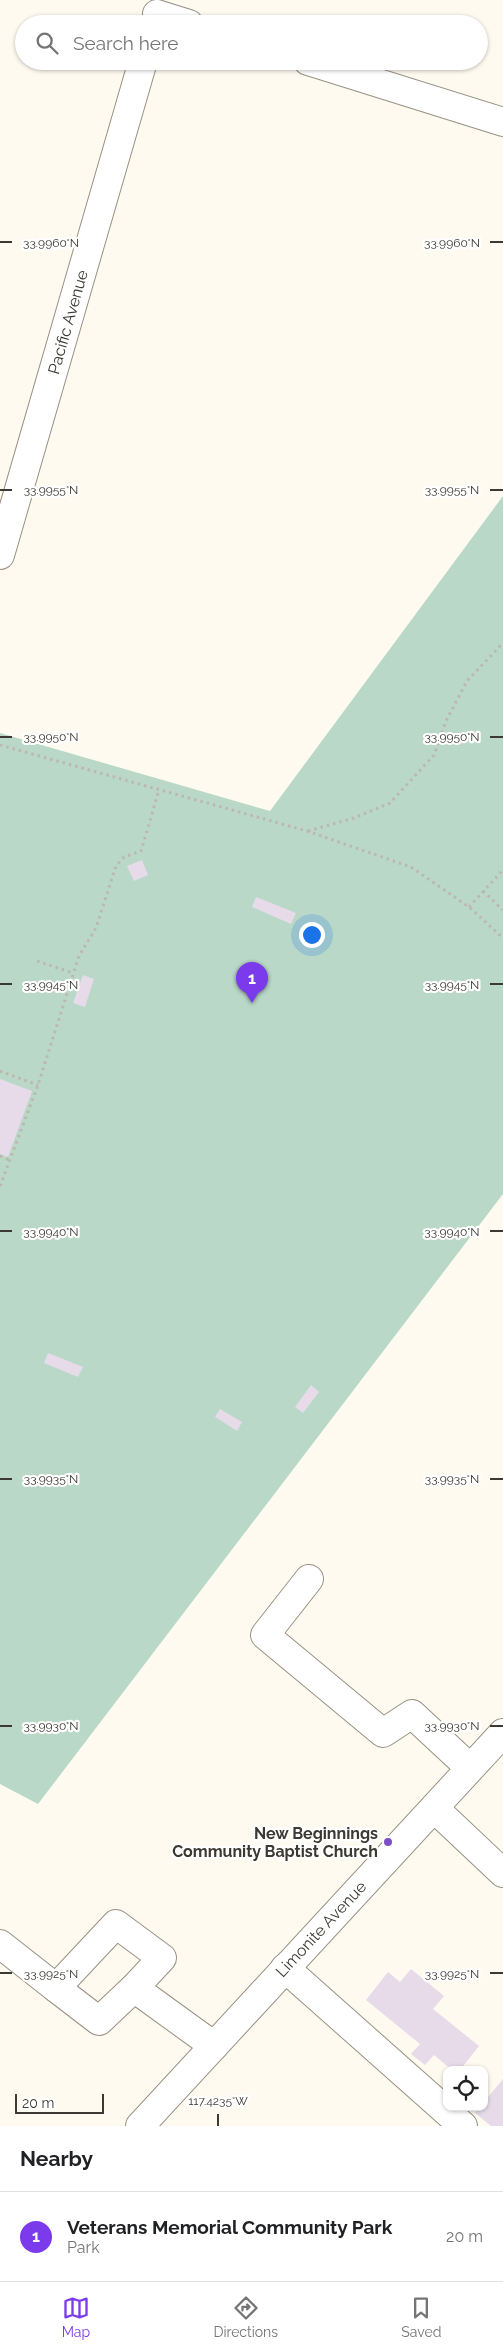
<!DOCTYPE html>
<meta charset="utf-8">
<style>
:root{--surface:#fff;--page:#f2f2f2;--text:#202124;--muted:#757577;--line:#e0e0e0;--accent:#7c3aed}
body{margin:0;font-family:Raleway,sans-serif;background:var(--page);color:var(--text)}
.controls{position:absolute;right:15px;bottom:15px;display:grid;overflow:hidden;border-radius:10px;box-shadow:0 1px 4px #0004}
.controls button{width:45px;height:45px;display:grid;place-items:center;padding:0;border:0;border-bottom:1px solid var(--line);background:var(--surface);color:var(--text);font:25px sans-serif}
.scale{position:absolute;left:15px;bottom:12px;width:89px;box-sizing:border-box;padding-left:5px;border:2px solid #3c3832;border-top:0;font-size:14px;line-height:18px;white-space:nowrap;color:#3c3832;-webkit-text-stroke:4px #fff;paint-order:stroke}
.you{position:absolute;left:311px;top:934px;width:18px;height:18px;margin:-12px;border:4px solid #fff;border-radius:50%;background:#1a73e8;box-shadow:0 0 0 8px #1a73e833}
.badge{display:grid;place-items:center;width:32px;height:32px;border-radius:50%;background:var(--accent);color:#fff;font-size:16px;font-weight:700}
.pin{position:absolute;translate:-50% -41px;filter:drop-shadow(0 1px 2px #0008)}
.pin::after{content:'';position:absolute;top:26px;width:18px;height:15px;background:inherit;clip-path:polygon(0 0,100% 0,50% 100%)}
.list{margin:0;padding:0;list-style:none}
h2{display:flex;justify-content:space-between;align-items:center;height:65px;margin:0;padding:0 20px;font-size:21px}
h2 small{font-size:16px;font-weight:400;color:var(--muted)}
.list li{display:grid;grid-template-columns:32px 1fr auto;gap:15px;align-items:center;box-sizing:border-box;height:90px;padding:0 20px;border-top:1px solid var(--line)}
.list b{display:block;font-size:19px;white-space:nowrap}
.list p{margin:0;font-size:16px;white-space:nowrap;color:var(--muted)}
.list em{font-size:16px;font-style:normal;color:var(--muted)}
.icon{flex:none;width:28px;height:28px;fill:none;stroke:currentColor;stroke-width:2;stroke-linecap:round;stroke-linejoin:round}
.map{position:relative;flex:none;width:503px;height:2126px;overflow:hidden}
.search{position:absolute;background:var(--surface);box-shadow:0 1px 4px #0004;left:15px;right:15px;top:15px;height:55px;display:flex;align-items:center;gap:12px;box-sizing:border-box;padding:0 18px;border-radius:28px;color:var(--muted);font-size:19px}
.sheet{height:155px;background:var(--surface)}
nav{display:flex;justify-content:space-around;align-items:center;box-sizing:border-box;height:70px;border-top:1px solid var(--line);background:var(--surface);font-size:14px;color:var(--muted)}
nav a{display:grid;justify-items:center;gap:2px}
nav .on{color:var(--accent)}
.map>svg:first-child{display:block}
.green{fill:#b9d8c8}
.building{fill:#e7dbea}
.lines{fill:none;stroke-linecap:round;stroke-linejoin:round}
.minor-casing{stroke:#999183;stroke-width:30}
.major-casing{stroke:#999183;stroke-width:30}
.path{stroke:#bcb8af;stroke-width:3;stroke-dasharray:2.5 4;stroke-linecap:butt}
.minor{stroke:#fff;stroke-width:28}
.major{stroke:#fff;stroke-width:28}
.ticks{fill:none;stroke:#3c3832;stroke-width:2}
.poi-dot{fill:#7a4fc7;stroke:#fff;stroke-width:2}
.labels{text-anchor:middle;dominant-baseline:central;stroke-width:4.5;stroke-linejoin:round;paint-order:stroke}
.street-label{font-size:16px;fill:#3c3832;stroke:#fff}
.poi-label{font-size:16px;font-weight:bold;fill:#3c3832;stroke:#fff;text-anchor:end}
.ticks-label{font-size:12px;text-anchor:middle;fill:#3c3832;stroke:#fff;stroke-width:4.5;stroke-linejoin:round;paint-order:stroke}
</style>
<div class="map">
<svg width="503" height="2126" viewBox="0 0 503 2126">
<rect width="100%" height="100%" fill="#fefaf0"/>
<path class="green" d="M503,496V1194L38,1804L0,1784V733L270,811Z"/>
<g class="building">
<path d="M142,860L148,875L134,881L127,866Z"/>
<path d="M256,897L296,913L291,924L252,907Z"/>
<path d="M83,975L94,979L85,1007L73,1003Z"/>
<path d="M0,1079L32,1091L8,1157L0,1154Z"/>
<path d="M48,1353L83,1367L78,1377L44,1363Z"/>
<path d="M311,1385L319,1392L303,1413L295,1407Z"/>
<path d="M220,1409L242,1422L237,1431L215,1417Z"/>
<path d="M411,1969L444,1996L433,2009L479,2046L460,2070H452L434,2055L425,2065L411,2054L420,2044L366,2000L388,1972L400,1982Z"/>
<path d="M503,2079V2126H491L475,2113L480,2107H484V2102Z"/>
</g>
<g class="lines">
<g class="minor-casing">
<g id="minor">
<path d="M157,14L189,24"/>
<path d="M308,61L503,122"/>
<path d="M0,555L143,61"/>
<path d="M309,1579L265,1635L383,1733L412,1714L470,1768"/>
<path d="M434,1808L503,1873"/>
<path d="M0,1944L56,1988L116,1924L162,1958L134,1988L214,2046"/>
<path d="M285,1968L463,2126"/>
<path d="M56,1988L99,2021L134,1988"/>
</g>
</g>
<g class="major-casing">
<path id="major" d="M140,2126L503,1733"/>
</g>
<g class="path">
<path d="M0,745L307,831L411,867L469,907L503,938"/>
<path d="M308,831L354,818L390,803L434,755L446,721L467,681L503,643"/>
<path d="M483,891L503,910"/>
<path d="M469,907L503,870"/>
<path d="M37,961L73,973"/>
<path d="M0,1071L38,1085"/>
<path d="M0,1156L10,1160"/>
<path d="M0,1186L38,1085L79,956L96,928L116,866L124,857L141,851L159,790"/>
</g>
<use href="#minor" class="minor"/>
<use href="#major" class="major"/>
</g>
<path class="ticks" d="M0,242H12M490,242H503M0,490H12M490,490H503M0,737H12M490,737H503M0,984H12M490,984H503M0,1231H12M490,1231H503M0,1479H12M490,1479H503M0,1726H12M490,1726H503M0,1973H12M490,1973H503M218,2114V2126"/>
<circle class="poi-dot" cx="388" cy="1842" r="5"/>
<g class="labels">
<g class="street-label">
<text transform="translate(68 322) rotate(-74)">Pacific Avenue</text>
<text transform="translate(321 1929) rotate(-47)">Limonite Avenue</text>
</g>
<g class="poi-label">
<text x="378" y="1833">New Beginnings<tspan x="378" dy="18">Community Baptist Church</tspan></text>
</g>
</g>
<g class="ticks-label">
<text x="51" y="247">33.9960°N</text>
<text x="452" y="247">33.9960°N</text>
<text x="51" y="494">33.9955°N</text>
<text x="452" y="494">33.9955°N</text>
<text x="51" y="741">33.9950°N</text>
<text x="452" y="741">33.9950°N</text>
<text x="51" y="989">33.9945°N</text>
<text x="452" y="989">33.9945°N</text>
<text x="51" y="1236">33.9940°N</text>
<text x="452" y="1236">33.9940°N</text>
<text x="51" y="1483">33.9935°N</text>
<text x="452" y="1483">33.9935°N</text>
<text x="51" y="1730">33.9930°N</text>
<text x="452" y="1730">33.9930°N</text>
<text x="51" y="1978">33.9925°N</text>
<text x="452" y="1978">33.9925°N</text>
<text x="218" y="2105">117.4235°W</text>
</g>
</svg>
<div class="controls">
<button><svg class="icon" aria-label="locate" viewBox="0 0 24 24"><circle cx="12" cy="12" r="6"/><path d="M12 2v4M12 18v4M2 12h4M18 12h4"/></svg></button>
</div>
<div class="scale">20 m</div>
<div class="you"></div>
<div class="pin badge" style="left:252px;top:1003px">1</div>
<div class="search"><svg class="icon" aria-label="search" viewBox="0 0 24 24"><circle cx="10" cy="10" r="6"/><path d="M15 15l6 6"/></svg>Search here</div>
</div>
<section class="sheet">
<h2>Nearby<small></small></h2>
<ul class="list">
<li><span class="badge">1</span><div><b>Veterans Memorial Community Park</b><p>Park</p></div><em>20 m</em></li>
</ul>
</section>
<nav>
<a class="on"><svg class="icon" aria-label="map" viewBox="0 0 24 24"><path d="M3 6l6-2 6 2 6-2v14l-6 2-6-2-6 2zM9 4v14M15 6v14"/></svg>Map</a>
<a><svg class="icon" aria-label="directions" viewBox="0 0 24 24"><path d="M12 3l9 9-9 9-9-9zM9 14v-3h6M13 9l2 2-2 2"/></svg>Directions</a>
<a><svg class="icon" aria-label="saved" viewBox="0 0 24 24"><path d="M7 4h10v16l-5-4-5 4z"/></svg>Saved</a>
</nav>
